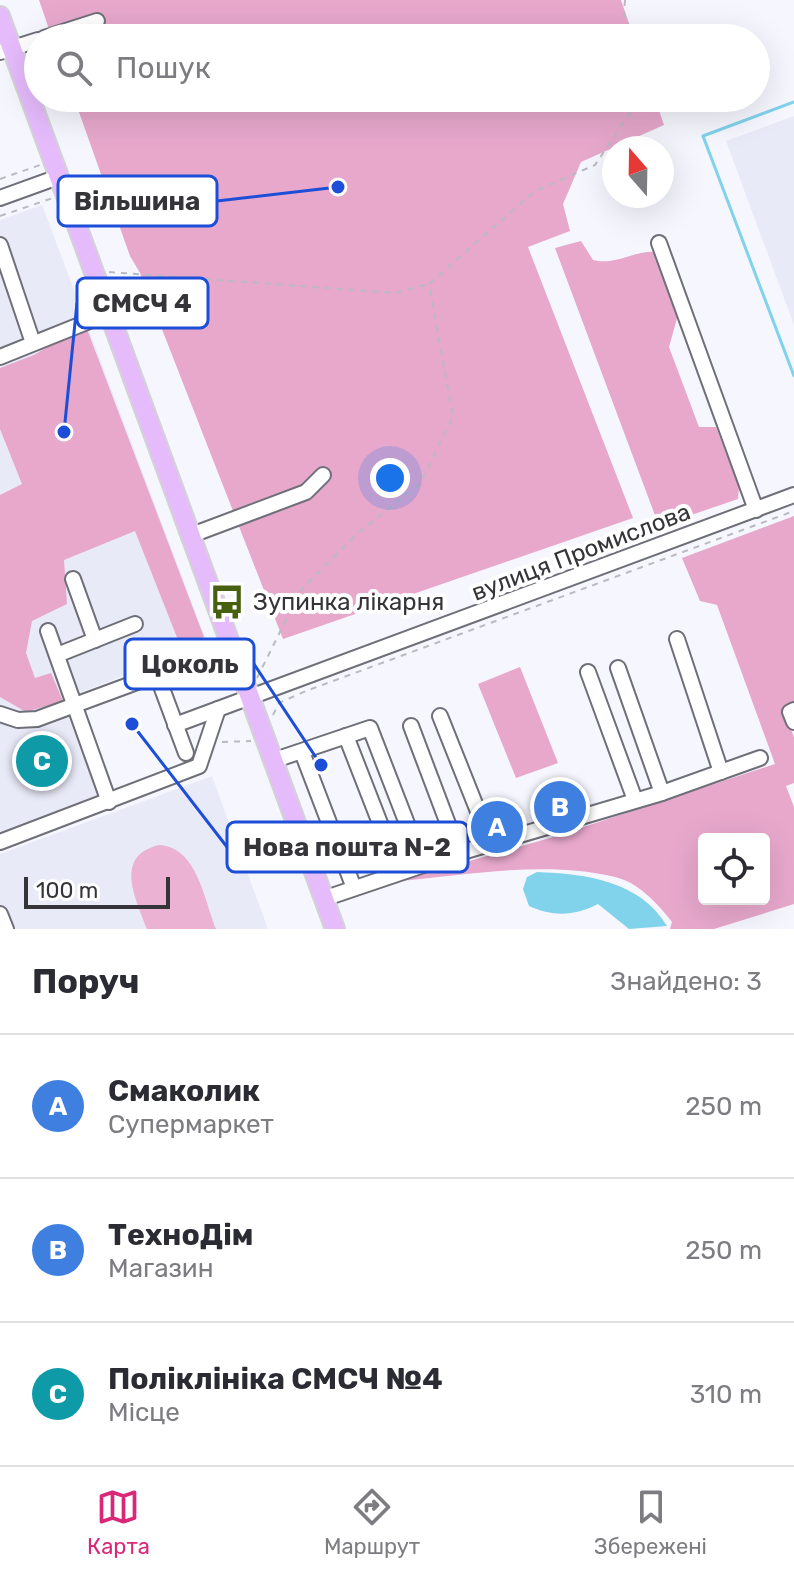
<!DOCTYPE html>
<html lang="uk">
<meta charset="utf-8">
<style>
:root{--surface:#fff;--page:#f7f7f7;--text:#2b2b33;--muted:#7c7c81;--line:#e1e1e2;--accent:#db2777}
body{margin:0;font-family:Rubik,sans-serif;background:var(--page);color:var(--text)}
.controls{position:absolute;right:24px;bottom:24px;display:grid;overflow:hidden;border-radius:8px;box-shadow:0 8px 32px #0002}
.controls button{width:72px;height:72px;display:grid;place-items:center;padding:0;border:0;border-bottom:2px solid var(--line);background:var(--surface);color:var(--text);font:40px sans-serif}
.compass{position:absolute;left:602px;top:136px;width:72px;height:72px;border-radius:50%;background:var(--surface);box-shadow:0 8px 32px #0002;rotate:340deg}
.scale{position:absolute;left:24px;bottom:20px;width:146px;box-sizing:border-box;padding-left:8px;border:4px solid #353539;border-top:0;font-size:22px;line-height:28px;white-space:nowrap;color:#353539;-webkit-text-stroke:6px #fff;paint-order:stroke}
.you{position:absolute;left:390px;top:478px;width:28px;height:28px;margin:-20px;border:6px solid #fff;border-radius:50%;background:#1a73e8;box-shadow:0 0 0 12px #1a73e833}
.badge{display:grid;place-items:center;width:52px;height:52px;border-radius:50%;background:var(--accent);color:#fff;font-size:26px;font-weight:700}
.pin{position:absolute;translate:-50% -50%;border:4px solid #fff;box-shadow:0 2px 8px #0006}
.list{margin:0;padding:0;list-style:none}
h2{display:flex;justify-content:space-between;align-items:center;height:104px;margin:0;padding:0 32px;font-size:34px}
h2 small{font-size:26px;font-weight:400;color:var(--muted)}
.list li{display:grid;grid-template-columns:52px 1fr auto;gap:24px;align-items:center;box-sizing:border-box;height:144px;padding:0 32px;border-top:2px solid var(--line)}
.list b{display:block;font-size:30px;white-space:nowrap}
.list p{margin:0;font-size:26px;white-space:nowrap;color:var(--muted)}
.list em{font-size:26px;font-style:normal;color:var(--muted)}
.icon{flex:none;width:44px;height:44px;fill:none;stroke:currentColor;stroke-width:2;stroke-linecap:round;stroke-linejoin:round}
.map{position:relative;flex:none;width:794px;height:929px;overflow:hidden}
.search{position:absolute;background:var(--surface);box-shadow:0 8px 32px #0002;left:24px;right:24px;top:24px;height:88px;display:flex;align-items:center;gap:20px;box-sizing:border-box;padding:0 28px;border-radius:44px;color:var(--muted);font-size:30px}
.sheet{height:536px;background:var(--surface)}
nav{display:flex;justify-content:space-around;align-items:center;box-sizing:border-box;height:112px;border-top:2px solid var(--line);background:var(--surface);font-size:22px;color:var(--muted)}
nav a{display:grid;justify-items:center;gap:4px}
nav .on{color:var(--accent)}
.map>svg:first-child{display:block}
.built{fill:#e9eaf8}
.green{fill:#ecb2d3}
.forest{fill:#e7a8cc;fill-rule:evenodd}
.water{fill:#81d2eb}
.lines{fill:none;stroke-linecap:round;stroke-linejoin:round}
.stream{stroke:#81d2eb;stroke-width:3}
.minor-casing{stroke:#6e6f78;stroke-width:18}
.major-casing{stroke:#d3d3d3;stroke-width:22}
.path{stroke:#babbc2;stroke-width:2;stroke-dasharray:6 6;stroke-linecap:butt}
.minor{stroke:#fff;stroke-width:14}
.major{stroke:#e5bbfc;stroke-width:18}
.labels{text-anchor:middle;dominant-baseline:central;stroke-width:8;stroke-linejoin:round;paint-order:stroke}
.street-label{font-size:24px;fill:#353539;stroke:#fff}
.poi-label{font-size:24px;fill:#353539;stroke:#fff;text-anchor:start}
.leader{fill:none;stroke:#1d4ed8;stroke-width:3}
.callout-dot{fill:#1d4ed8;stroke:#fff;stroke-width:3}
.callout{fill:#fff;stroke:#1d4ed8;stroke-width:3}
.callout-label{font-size:26px;text-anchor:middle;font-weight:bold;fill:#353539}
</style>
<div class="map">
<svg width="794" height="929" viewBox="0 0 794 929">
<rect width="100%" height="100%" fill="#f5f6fe"/>
<g class="built">
<path d="M794,116V325L726,141Z"/>
<path d="M42,205L207,643L69,697L104,798L0,836V220Z"/>
<path d="M212,776L268,929H0V854Z"/>
</g>
<path class="green" d="M159,845C197,847 204,899 216,929H147C136,899 113,856 159,845Z"/>
<g class="forest">
<path d="M39,0H621L634,38H52Z"/>
<path d="M74,98H655L664,125L581,162L563,204L570,231L528,247L633,518L283,639L140,273L130,256Z"/>
<path d="M581,241L593,260C616,266 634,250 657,252L679,311L669,347L699,427H716L739,487L738,499L659,526L555,248Z"/>
<path d="M85,324L204,637L180,645L135,531L64,560L67,604L32,621L26,653L35,678L51,673L63,701L26,712L0,697V495L22,484L0,429V368L34,355Z"/>
<path d="M794,516V710L785,714L794,737V783L786,786L794,807V904L714,929H670L672,922C658,904 638,882 615,877C546,860 470,875 400,881L553,837L775,764L717,605L700,601L682,558ZM704,839H764V899H704Z"/>
<path d="M520,667L558,763L516,778L478,684Z"/>
</g>
<path class="water" d="M537,872C587,874 640,881 667,926L629,929L598,904C575,916 553,917 529,906L523,889L527,877Z"/>
<g class="lines">
<path class="stream" d="M794,102L703,136L794,376"/>
<g class="minor-casing">
<g id="minor">
<path d="M44,38L97,21"/>
<path d="M0,52L38,40"/>
<path d="M0,198L58,177"/>
<path d="M659,243L756,510"/>
<path d="M0,245L33,343"/>
<path d="M0,357L107,314"/>
<path d="M189,536L306,492L323,475"/>
<path d="M73,579L95,640"/>
<path d="M48,631L109,802"/>
<path d="M677,639L721,772"/>
<path d="M57,655L135,624"/>
<path d="M618,668L662,793"/>
<path d="M588,672L635,800"/>
<path d="M157,675L186,753"/>
<path d="M794,710L790,712L794,722"/>
<path d="M0,714L18,720L37,719L229,648"/>
<path d="M440,716L491,844"/>
<path d="M175,725L794,495"/>
<path d="M346,736L399,872"/>
<path d="M302,752L354,888"/>
<path d="M272,761L370,728L423,865"/>
<path d="M0,842L199,766L218,709"/>
<path d="M459,853L662,793L760,758"/>
<path d="M323,899L459,853L411,726"/>
<path d="M0,914L6,929"/>
</g>
</g>
<g class="major-casing">
<path id="major" d="M0,16L335,929"/>
</g>
<g class="path">
<path d="M625,0L624,14L634,38"/>
<path d="M0,179L40,165"/>
<path d="M0,216L53,198"/>
<path d="M109,272L395,293L429,284"/>
<path d="M257,678L301,590L359,532L420,484L453,417L429,284L535,191L595,165L640,98"/>
<path d="M273,715L279,703L306,691L794,511"/>
<path d="M222,742L251,741"/>
</g>
<use href="#minor" class="minor"/>
<use href="#major" class="major"/>
</g>
<defs>
<g id="bus-bare" transform="scale(2.76)"><path d="M-5-6H5V4H4V6H2V4H-2V6H-4V4H-5ZM-3.5-4V0h7V-4ZM-3.5 1.2v1.5H-2V1.2ZM2 1.2v1.5H3.5V1.2Z" fill="#46600f" stroke="#fff" stroke-width="2.5" paint-order="stroke"/></g>
</defs>
<g fill-rule="evenodd">
<use href="#bus-bare" x="227" y="602"/>
</g>
<g class="labels">
<g class="street-label">
<text transform="translate(581 552) rotate(-21)">вулиця Промислова</text>
</g>
<g class="poi-label">
<text x="253" y="602">Зупинка лікарня</text>
</g>
</g>
<path class="leader" d="M338 187L217 201M64 432L77 303M321 765L254 664M132 724L227 847"/>
<g class="callout-dot">
<circle cx="338" cy="187" r="8"/>
<circle cx="64" cy="432" r="8"/>
<circle cx="321" cy="765" r="8"/>
<circle cx="132" cy="724" r="8"/>
</g>
<g class="callout">
<rect x="58" y="176" width="159" height="50" rx="8"/>
<rect x="77" y="278" width="131" height="50" rx="8"/>
<rect x="125" y="639" width="129" height="50" rx="8"/>
<rect x="227" y="822" width="241" height="50" rx="8"/>
</g>
<g class="callout-label">
<text x="137" y="210">Вільшина</text>
<text x="142" y="312">СМСЧ 4</text>
<text x="190" y="673">Цоколь</text>
<text x="347" y="856">Нова пошта N-2</text>
</g>
</svg>
<div class="controls">
<button><svg class="icon" aria-label="locate" viewBox="0 0 24 24"><circle cx="12" cy="12" r="6"/><path d="M12 2v4M12 18v4M2 12h4M18 12h4"/></svg></button>
</div>
<svg class="compass" viewBox="-18 -18 36 36"><path d="M0-13l5 13h-10z" fill="#e53935"/><path d="M0 13l5-13h-10z" fill="#7c7c81"/></svg>
<div class="scale">100 m</div>
<div class="you"></div>
<div class="pin badge" style="left:497px;top:827px;background:#3f7fe0">A</div>
<div class="pin badge" style="left:560px;top:807px;background:#3f7fe0">B</div>
<div class="pin badge" style="left:42px;top:761px;background:#0f9aa8">C</div>
<div class="search"><svg class="icon" aria-label="search" viewBox="0 0 24 24"><circle cx="10" cy="10" r="6"/><path d="M15 15l6 6"/></svg>Пошук</div>
</div>
<section class="sheet">
<h2>Поруч<small>Знайдено: 3</small></h2>
<ul class="list">
<li><span class="badge" style="background:#3f7fe0">A</span><div><b>Смаколик</b><p>Супермаркет</p></div><em>250 m</em></li>
<li><span class="badge" style="background:#3f7fe0">B</span><div><b>ТехноДім</b><p>Магазин</p></div><em>250 m</em></li>
<li><span class="badge" style="background:#0f9aa8">C</span><div><b>Поліклініка СМСЧ №4</b><p>Місце</p></div><em>310 m</em></li>
</ul>
</section>
<nav>
<a class="on"><svg class="icon" aria-label="map" viewBox="0 0 24 24"><path d="M3 6l6-2 6 2 6-2v14l-6 2-6-2-6 2zM9 4v14M15 6v14"/></svg>Карта</a>
<a><svg class="icon" aria-label="directions" viewBox="0 0 24 24"><path d="M12 3l9 9-9 9-9-9zM9 14v-3h6M13 9l2 2-2 2"/></svg>Маршрут</a>
<a><svg class="icon" aria-label="saved" viewBox="0 0 24 24"><path d="M7 4h10v16l-5-4-5 4z"/></svg>Збережені</a>
</nav>
